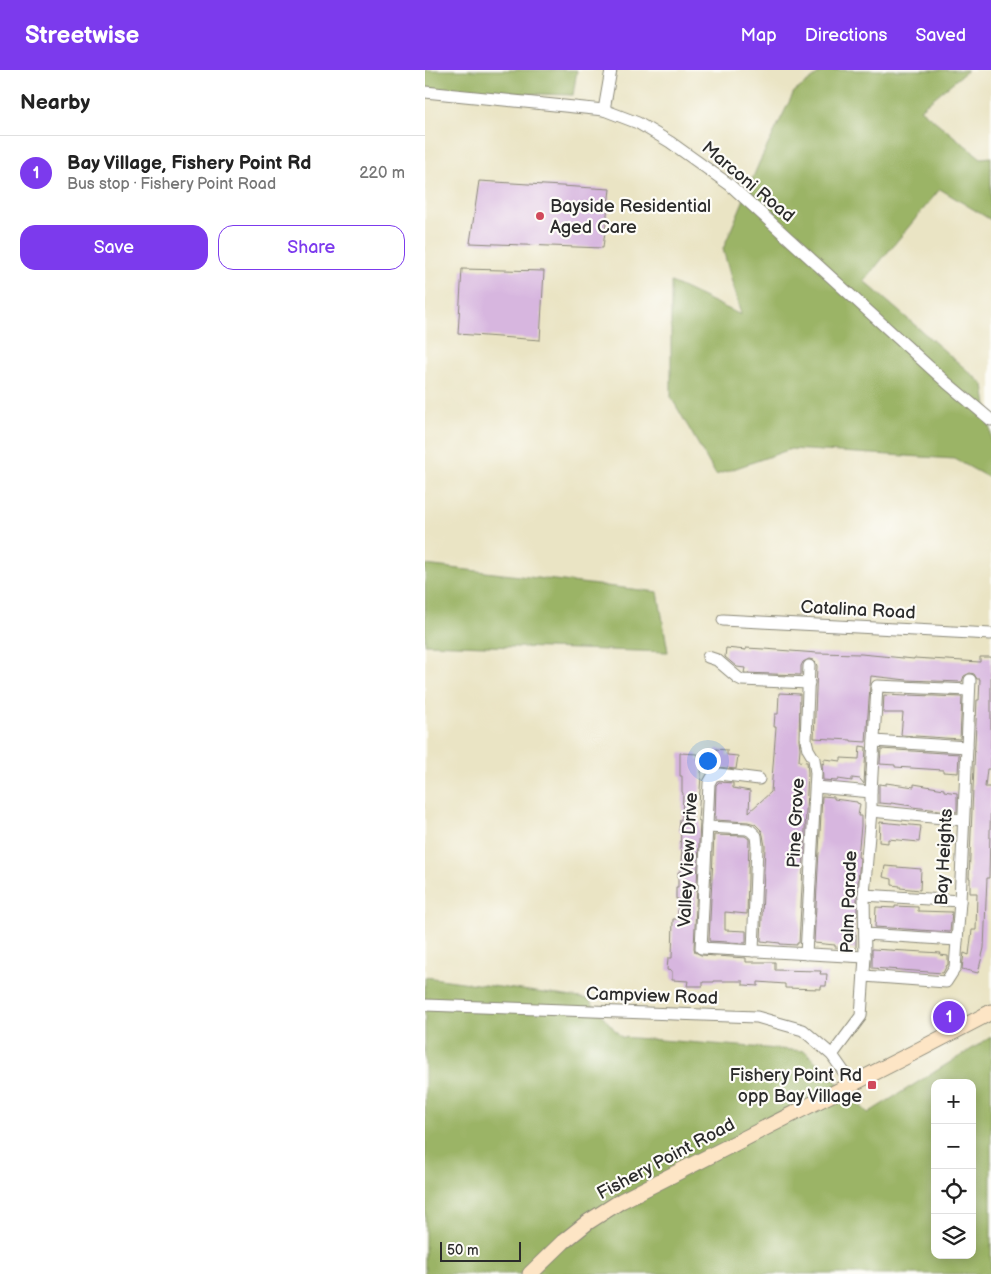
<!DOCTYPE html>
<meta charset="utf-8">
<style>
:root{--surface:#fff;--page:#f2f2f2;--text:#222;--muted:#767676;--line:#e0e0e0;--accent:#7c3aed}
body{margin:0;font-family:"Balsamiq Sans",sans-serif;background:var(--page);color:var(--text)}
.controls{position:absolute;right:15px;bottom:15px;display:grid;overflow:hidden;border-radius:10px;box-shadow:0 2px 12px #0003}
.controls button{width:45px;height:45px;display:grid;place-items:center;padding:0;border:0;border-bottom:1px solid var(--line);background:var(--surface);color:var(--text);font:25px sans-serif}
.scale{position:absolute;left:15px;bottom:12px;width:81px;box-sizing:border-box;padding-left:5px;border:2px solid #2b2b2b;border-top:0;font-size:14px;line-height:18px;white-space:nowrap;color:#2b2b2b;-webkit-text-stroke:4px #fdfcf7;paint-order:stroke}
.you{position:absolute;left:282px;top:690px;width:18px;height:18px;margin:-12px;border:4px solid #fff;border-radius:50%;background:#1a73e8;box-shadow:0 0 0 8px #1a73e833}
.badge{display:grid;place-items:center;width:32px;height:32px;border-radius:50%;background:var(--accent);color:#fff;font-size:16px;font-weight:700}
.pin{position:absolute;translate:-50% -50%;border:2px solid #fff;box-shadow:0 1px 5px #0006}
.list{margin:0;padding:0;list-style:none}
h2{display:flex;justify-content:space-between;align-items:center;height:65px;margin:0;padding:0 20px;font-size:21px}
h2 small{font-size:16px;font-weight:400;color:var(--muted)}
.list li{display:grid;grid-template-columns:32px 1fr auto;gap:15px;align-items:center;box-sizing:border-box;height:75px;padding:0 20px;border-top:1px solid var(--line)}
.list b{display:block;font-size:19px;white-space:nowrap}
.list p{margin:0;font-size:16px;white-space:nowrap;color:var(--muted)}
.list em{font-size:16px;font-style:normal;color:var(--muted)}
.actions{display:flex;gap:10px;padding:15px 20px}
.actions a{flex:1;padding:11px 0;border:1px solid var(--accent);border-radius:15px;text-align:center;font-size:18px;color:var(--accent)}
.actions .main{background:var(--accent);color:#fff}
.icon{flex:none;width:28px;height:28px;fill:none;stroke:currentColor;stroke-width:2;stroke-linecap:round;stroke-linejoin:round}
.map{position:relative;flex:none;width:566px;height:1204px;overflow:hidden}
header{display:flex;align-items:center;gap:30px;box-sizing:border-box;height:70px;padding:0 25px;background:var(--accent);color:#fff}
header strong{font-size:24px}
nav{display:flex;gap:28px;margin-inline-start:auto;font-size:18px}
main{display:flex}
aside{flex:1;background:var(--surface)}
.map>svg:first-child{display:block}
.forest{fill:#9bb466;stroke:#637048;fill-rule:evenodd}
.building{fill:#d7b6df}
.lines{fill:none;stroke-linecap:round;stroke-linejoin:round}
.minor-casing{stroke:#8a8878;stroke-width:13}
.secondary-casing{stroke:#8a8878;stroke-width:17}
.minor{stroke:#fff;stroke-width:11}
.secondary{stroke:#fde5c5;stroke-width:15}
.poi-dot{fill:#d1495b;stroke:#fdfcf7;stroke-width:2}
.labels{text-anchor:middle;dominant-baseline:central;stroke-width:4.5;stroke-linejoin:round;paint-order:stroke}
.street-label{font-size:18px;fill:#2b2b2b;stroke:#fdfcf7}
.poi-label{font-size:18px;fill:#2b2b2b;stroke:#fdfcf7;text-anchor:start}
</style>
<header>
<strong>Streetwise</strong>
<nav><a>Map</a><a>Directions</a><a>Saved</a></nav>
</header>
<main>
<aside>
<h2>Nearby<small></small></h2>
<ul class="list">
<li><span class="badge">1</span><div><b>Bay Village, Fishery Point Rd</b><p>Bus stop · Fishery Point Road</p></div><em>220 m</em></li>
</ul>
<div class="actions"><a class="main">Save</a><a>Share</a></div>
</aside>
<div class="map">
<svg width="566" height="1204" viewBox="0 0 566 1204">
<rect width="100%" height="100%" fill="#fdfcf7"/>
<filter id="ink" filterUnits="userSpaceOnUse"><feTurbulence type="fractalNoise" baseFrequency=".02" numOctaves="2"/><feDisplacementMap in="SourceGraphic" scale="10" xChannelSelector="R" yChannelSelector="G"/><feConvolveMatrix kernelMatrix="1 2 1 2 8 2 1 2 1" color-interpolation-filters="sRGB"/></filter>
<filter id="wash" filterUnits="userSpaceOnUse"><feTurbulence type="fractalNoise" baseFrequency=".0096" numOctaves="4" result="noise"/><feDisplacementMap in="SourceGraphic" scale="20" xChannelSelector="R" yChannelSelector="G"/><feGaussianBlur stdDeviation="1.12" result="paint"/><feColorMatrix in="noise" values="0 0 0 0 0 0 0 0 0 0 0 0 0 0 0 0 0 1.4 0 .05"/><feComposite in="paint" operator="in"/></filter>
<g filter="url(#wash)">
<rect width="100%" height="100%" fill="#eae4c4"/>
<g class="forest">
<path d="M0,0H152L148,25L0,21Z"/>
<path d="M399,0H543L495,39L556,88L566,87V150L515,119L439,211L559,315L566,364V409L530,389L366,379L291,405L246,327V212L316,245L298,179L334,93L369,22Z"/>
<path d="M0,495L233,522L243,582L0,574Z"/>
<path d="M0,907L163,929L196,967L380,981L443,1043L566,967V1204H0ZM510,1013H547V1185H510Z"/>
</g>
<g id="blocks">
<g class="building">
<path d="M54,111L185,119L178,178L45,173Z"/>
<path d="M37,199L119,201L115,270L33,264Z"/>
<path d="M301,578L321,580V578L339,579L392,583L436,584L489,589V588L555,592V587H566V699H562L560,717H566L564,808H562L559,878L553,903L537,899L539,883L544,885L547,860H551L552,823H545V808H544L552,630H554L555,609H552L549,604L545,603L539,606L537,612L482,610L446,606L445,616L441,672L426,671V670L389,668L392,596L391,593L388,590L384,589L378,592L376,596V605L319,603L320,598L312,597L300,587Z"/>
<path d="M354,623L375,624L374,670L375,678L374,691L382,692L383,703L374,873H372V875L355,874V873L336,871L340,776L338,765L337,761L330,754L323,752L290,750L291,715L294,712L308,713V718L325,721L324,742L346,722L351,657H349L350,644H353Z"/>
<path d="M459,625L482,626V625L537,627L535,669L476,665L478,643H458Z"/>
<path d="M435,676L441,677L439,714L435,709L427,708V711L413,709L412,711L398,710L397,693L399,694V689L416,691V688L434,689Z"/>
<path d="M291,679L302,680V685L313,686L311,699L291,697Z"/>
<path d="M456,679L534,684L533,703L518,702V700L470,697V695L455,694Z"/>
<path d="M255,683L272,684V690H277L273,750L275,751L269,878L270,882L276,885L321,888V892H350V900L396,901L395,904H402L401,916H396V919L360,918V914L333,912V916L320,915H318V911H289V912H278V916H262L263,911L247,910V901L242,900L243,888H247L248,849H253V829H251V817H253V802H255L257,780H255L256,761H254L255,749H257L258,723L257,722V706H255Z"/>
<path d="M461,713L489,717V714L519,719V721L532,723V742L487,737V736L466,733V734L454,733V714L461,715Z"/>
<path d="M397,726L409,727V729L432,732V733L435,734L433,746H436V756L433,787L435,788L432,825V846H430L429,864H431V879L410,877V875L389,873Z"/>
<path d="M455,752L496,756L494,772L463,769V773L454,772Z"/>
<path d="M289,765L320,766L324,769L322,844L300,842V860L321,861V873L284,871Z"/>
<path d="M460,796L496,799L495,820L475,818V816L467,815V809L458,807Z"/>
<path d="M470,836L493,837V841L527,842L525,862L450,857L451,837L470,838Z"/>
<path d="M447,879L516,883L515,885L523,886V895H522L518,903L447,898Z"/>
</g>
</g>
</g>
<g filter="url(#ink)">
<use href="#blocks" fill-opacity="0" stroke="#8a8878" stroke-width="1"/>
<g class="lines">
<g class="minor-casing">
<g id="minor">
<path d="M0,22L179,40L213,53L245,72L305,115L522,313L566,350"/>
<path d="M179,40L186,0"/>
<path d="M298,550L566,564"/>
<path d="M283,587L292,590L313,608L317,610L384,613"/>
<path d="M449,671L542,677"/>
<path d="M334,709L294,704L288,706L284,713L276,878L440,887"/>
<path d="M391,717L446,722"/>
<path d="M446,741L538,750"/>
<path d="M282,757L322,759L326,761L331,766L332,776L328,881"/>
<path d="M439,825L535,831"/>
<path d="M440,864L532,870"/>
<path d="M381,884L391,703L389,689L383,679L381,670L384,596"/>
<path d="M439,906L521,912L530,898L535,831L545,610"/>
<path d="M0,935L332,947L378,960L407,985L421,1005L423,1016"/>
<path d="M407,985L436,946L440,887L439,825L446,741V722L452,616L544,620"/>
</g>
</g>
<g class="secondary-casing">
<path id="secondary" d="M105,1204L138,1172L163,1152L196,1131L488,983L555,948L566,942"/>
</g>
<use href="#minor" class="minor"/>
<use href="#secondary" class="secondary"/>
</g>
</g>
<g class="poi-dot">
<circle cx="115" cy="146" r="5"/>
<rect x="442" y="1010" width="10" height="10" rx="2.5"/>
</g>
<g class="labels">
<g class="street-label">
<text transform="translate(323 112) rotate(40)">Marconi Road</text>
<text transform="translate(433 540) rotate(3)">Catalina Road</text>
<text transform="translate(371 753) rotate(-87)">Pine Grove</text>
<text transform="translate(519 787) rotate(-87)">Bay Heights</text>
<text transform="translate(263 790) rotate(-87)">Valley View Drive</text>
<text transform="translate(424 832) rotate(-88)">Palm Parade</text>
<text transform="translate(227 926) rotate(2)">Campview Road</text>
<text transform="translate(241 1089) rotate(-28)">Fishery Point Road</text>
</g>
<g class="poi-label">
<text x="125" y="136">Bayside Residential<tspan x="125" dy="21">Aged Care</tspan></text>
<text x="437" y="1005" text-anchor="end">Fishery Point Rd<tspan x="437" dy="21">opp Bay Village</tspan></text>
</g>
</g>
</svg>
<div class="controls">
<button>+</button>
<button>−</button>
<button><svg class="icon" aria-label="locate" viewBox="0 0 24 24"><circle cx="12" cy="12" r="6"/><path d="M12 2v4M12 18v4M2 12h4M18 12h4"/></svg></button>
<button><svg class="icon" aria-label="layers" viewBox="0 0 24 24"><path d="M12 4l9 5-9 5-9-5zM3 14l9 5 9-5"/></svg></button>
</div>
<div class="scale">50 m</div>
<div class="you"></div>
<div class="pin badge" style="left:524px;top:947px">1</div>
</div>
</main>
